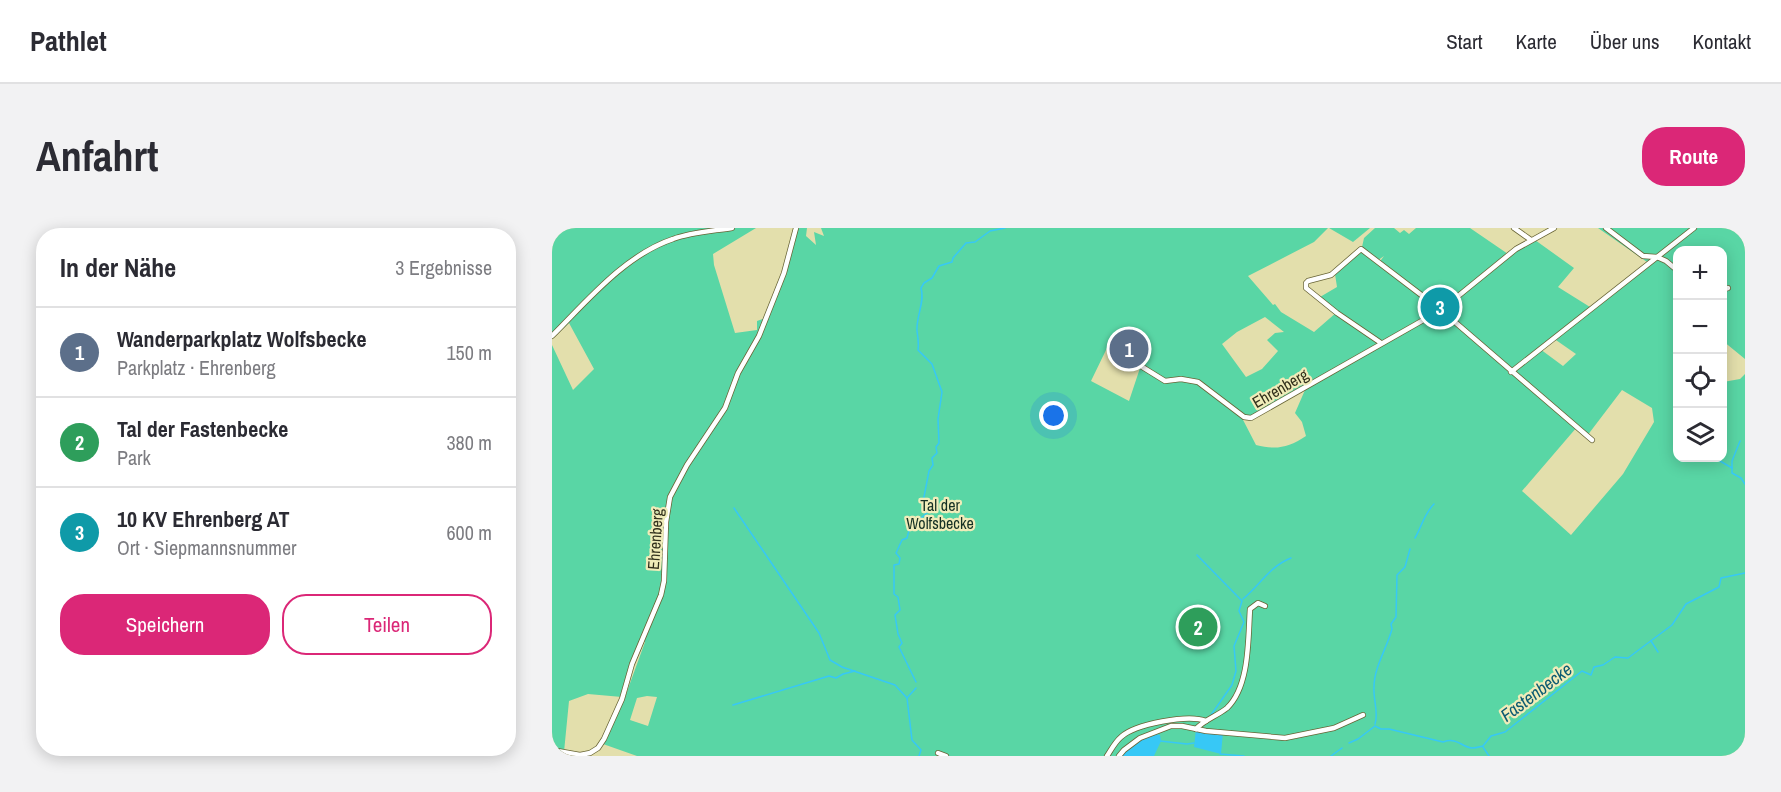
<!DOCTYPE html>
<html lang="de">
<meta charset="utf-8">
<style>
:root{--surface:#fff;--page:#f2f2f3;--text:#2b2b33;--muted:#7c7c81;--line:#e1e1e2;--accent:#db2777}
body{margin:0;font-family:"Archivo Narrow",sans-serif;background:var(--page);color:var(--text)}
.controls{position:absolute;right:18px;top:18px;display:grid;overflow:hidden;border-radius:12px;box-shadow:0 3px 15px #0003}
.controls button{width:54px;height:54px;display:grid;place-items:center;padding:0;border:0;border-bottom:2px solid var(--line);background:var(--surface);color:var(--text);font:30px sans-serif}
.you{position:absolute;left:502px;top:188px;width:21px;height:21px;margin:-15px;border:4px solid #fff;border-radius:50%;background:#1a73e8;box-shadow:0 0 0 9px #1a73e833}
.badge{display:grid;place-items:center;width:39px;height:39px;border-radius:50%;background:var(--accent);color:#fff;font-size:20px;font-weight:700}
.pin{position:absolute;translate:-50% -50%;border:3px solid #fff;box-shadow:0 2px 6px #0006}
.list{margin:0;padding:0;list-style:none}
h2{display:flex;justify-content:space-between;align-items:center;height:78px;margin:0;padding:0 24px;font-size:26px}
h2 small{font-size:20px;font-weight:400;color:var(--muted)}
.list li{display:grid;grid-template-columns:39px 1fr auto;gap:18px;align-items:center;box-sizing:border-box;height:90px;padding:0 24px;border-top:2px solid var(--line)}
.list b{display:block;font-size:22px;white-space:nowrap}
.list p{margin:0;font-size:20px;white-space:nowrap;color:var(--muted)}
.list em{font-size:20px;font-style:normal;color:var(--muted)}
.actions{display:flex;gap:12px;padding:18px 24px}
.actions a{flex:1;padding:14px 0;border:2px solid var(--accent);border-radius:24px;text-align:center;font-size:21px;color:var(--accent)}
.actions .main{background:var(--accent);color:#fff}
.icon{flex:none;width:33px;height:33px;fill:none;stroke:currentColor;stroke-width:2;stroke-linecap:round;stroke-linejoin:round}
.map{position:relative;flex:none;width:1193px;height:528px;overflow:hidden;border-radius:24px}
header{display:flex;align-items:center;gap:36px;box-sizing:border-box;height:84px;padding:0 30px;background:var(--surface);border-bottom:2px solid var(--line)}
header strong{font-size:28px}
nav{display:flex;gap:33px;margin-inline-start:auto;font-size:21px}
.intro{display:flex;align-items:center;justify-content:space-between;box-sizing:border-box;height:144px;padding:0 36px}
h1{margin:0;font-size:42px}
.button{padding:15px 27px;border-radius:24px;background:var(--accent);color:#fff;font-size:21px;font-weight:700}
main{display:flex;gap:36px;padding:0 36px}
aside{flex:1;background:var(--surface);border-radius:24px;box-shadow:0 3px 15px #0003}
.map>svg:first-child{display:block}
.green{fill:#59d6a5;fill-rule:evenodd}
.water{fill:#37c8f6}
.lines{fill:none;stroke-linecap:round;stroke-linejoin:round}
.stream{stroke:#37c8f6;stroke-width:1.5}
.street-casing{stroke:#686435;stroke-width:6}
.street{stroke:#fff;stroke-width:4.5}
.labels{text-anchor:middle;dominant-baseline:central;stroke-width:4.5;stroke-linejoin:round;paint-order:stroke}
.street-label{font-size:16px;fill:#31301c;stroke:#f0ecb9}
.park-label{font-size:16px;fill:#153024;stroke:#f0ecb9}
.water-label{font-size:18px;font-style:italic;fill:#0c5b72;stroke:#f0ecb9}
</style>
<header>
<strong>Pathlet</strong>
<nav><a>Start</a><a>Karte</a><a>Über uns</a><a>Kontakt</a></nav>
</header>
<div class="intro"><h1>Anfahrt</h1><a class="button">Route</a></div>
<main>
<aside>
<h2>In der Nähe<small>3 Ergebnisse</small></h2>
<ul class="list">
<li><span class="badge" style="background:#5c6f8a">1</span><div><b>Wanderparkplatz Wolfsbecke</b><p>Parkplatz · Ehrenberg</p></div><em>150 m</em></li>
<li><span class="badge" style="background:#2e9e5b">2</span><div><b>Tal der Fastenbecke</b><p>Park</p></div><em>380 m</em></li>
<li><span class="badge" style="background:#0f9aa8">3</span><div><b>10 KV Ehrenberg AT</b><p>Ort · Siepmannsnummer</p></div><em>600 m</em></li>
</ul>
<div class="actions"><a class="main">Speichern</a><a>Teilen</a></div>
</aside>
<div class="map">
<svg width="1193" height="528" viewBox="0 0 1193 528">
<rect width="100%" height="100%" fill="#e3dfac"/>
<g class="green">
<path d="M0,0H204L161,26L162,37L183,105L205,102V93L213,90L237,26L244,0H255L254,8L264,17L262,4L272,8L269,0H776L762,14L696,48L721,77L723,76L729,84L762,104L785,84L768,69L785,59L783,46L809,23L826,36L832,28L825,33L810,19L812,10L823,0H842L848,5L852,2L857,6L864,0H918L956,26L892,78L883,72L880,74L885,81L832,112H828L806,97L831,115L889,82L971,18L983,12L1022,40L1006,59L1038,79L1095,34L1046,0H1193V131L1171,113L1170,22H1126V113L1124,115L1126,118V230H1170L1171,154L1188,151L1193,146V528H85L51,516L73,469L93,414L89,411L80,430L70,469L36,466L17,473L12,524L0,520V117L21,162L42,141L17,95L0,111ZM713,89L732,104L723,105L715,112L726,123L710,141L694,149L670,116L685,104ZM1001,110L1024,126L1011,138L988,121ZM555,120L589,137L577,173L539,153ZM752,159L753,162L743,185L750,194L754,208C736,220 724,222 704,217L689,188L702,187ZM1070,162L1100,180L1102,194L1071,246L1019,307L970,263L1025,199L1035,208ZM95,468L105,469L96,498L78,492L85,470Z"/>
<path d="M777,0H818L801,14Z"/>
</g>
<g class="water">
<path d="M644,501L671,504L669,526L642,519Z"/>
<path d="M604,506L608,507L609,513L602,528H569L585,511Z"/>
</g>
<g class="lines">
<g class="stream">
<path d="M1188,213L1180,233V245L1189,250L1193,256"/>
<path d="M1163,230L1180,240"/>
<path d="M182,280L267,405L278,432L290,439L343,457L355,470"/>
<path d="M863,310C870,298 872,286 882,276"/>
<path d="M645,327L690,373L687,383L692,394L682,418L684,443L680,457L659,487"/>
<path d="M691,371C707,358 718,338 739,330"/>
<path d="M1099,413L1106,424"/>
<path d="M364,454L347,419L350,415L346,406L343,387L348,382L346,369L342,366V337L347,336L348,330L344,325L350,312L355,310L359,295L369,290L377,283V278L371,276V274L377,243L381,237L380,230L385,225L384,219L387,215L386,191L390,164L380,136L366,122C367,115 366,109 365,103C364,88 373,75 369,60L372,55L380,50L387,38L400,34L401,30L414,15L423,14L438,3L453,0"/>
<path d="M364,460L355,470L360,512L369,522L367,528"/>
<path d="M181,477L277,448L284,450L291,446L303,443"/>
<path d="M823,496C827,484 821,472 822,459C822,439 835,420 840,401L839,396L844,389L845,347L853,339L858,321"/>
<path d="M608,513L635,516L642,515"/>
<path d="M797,515L806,511L823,498L829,501H837L891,514C906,509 909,519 920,520C924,520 927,519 931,518L939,508L953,504L1030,443L1039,447L1042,439L1051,437L1063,429L1076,430L1120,397L1134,376L1167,359L1169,350L1193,345"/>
<path d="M931,519L937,528"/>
<path d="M668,526L692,528"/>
<path d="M779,528L790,520"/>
</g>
<g class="street-casing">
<g id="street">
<path d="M962,0L979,12"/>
<path d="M1054,0L1091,28L1105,29L1114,33L1126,43"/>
<path d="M1170,62L1176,60"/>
<path d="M0,108C35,73 73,27 121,11C140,4 161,3 180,0"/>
<path d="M829,115L785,85L754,60V55L756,53L779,47L809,21L889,82L1040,212"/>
<path d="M579,132L613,153L629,151L646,154L692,189L699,190L889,82L964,21L1002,0"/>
<path d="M959,144L1142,0"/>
<path d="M644,501C652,492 665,488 675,480C698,458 696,410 698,381L706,375L713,378"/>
<path d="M0,522L28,527L38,525L46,520L52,511L70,471L80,436L109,367L112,353L114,294L118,269L135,237L173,180L186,145L207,108L232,45L244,0"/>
<path d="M386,525L394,528"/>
<path d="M555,528C559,522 563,514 569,509C583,496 636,486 654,493"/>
<path d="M567,528L572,522L588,510L619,498H630L654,503L733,510L782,500L811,487"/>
</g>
</g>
<use href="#street" class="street"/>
</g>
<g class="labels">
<g class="street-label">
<text transform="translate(728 160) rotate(-30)">Ehrenberg</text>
<text transform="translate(103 311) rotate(-86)">Ehrenberg</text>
</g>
<g class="park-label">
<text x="388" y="277">Tal der<tspan x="388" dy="18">Wolfsbecke</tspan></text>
</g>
<g class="water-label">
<text transform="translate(984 464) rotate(-37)">Fastenbecke</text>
</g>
</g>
</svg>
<div class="controls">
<button>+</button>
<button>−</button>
<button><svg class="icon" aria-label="locate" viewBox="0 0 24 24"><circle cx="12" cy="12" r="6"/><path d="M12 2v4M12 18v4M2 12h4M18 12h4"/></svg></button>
<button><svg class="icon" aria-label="layers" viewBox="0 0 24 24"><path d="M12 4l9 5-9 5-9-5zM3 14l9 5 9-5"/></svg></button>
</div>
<div class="you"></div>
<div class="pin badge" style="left:577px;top:121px;background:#5c6f8a">1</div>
<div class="pin badge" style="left:646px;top:399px;background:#2e9e5b">2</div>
<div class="pin badge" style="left:888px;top:79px;background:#0f9aa8">3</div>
</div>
</main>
